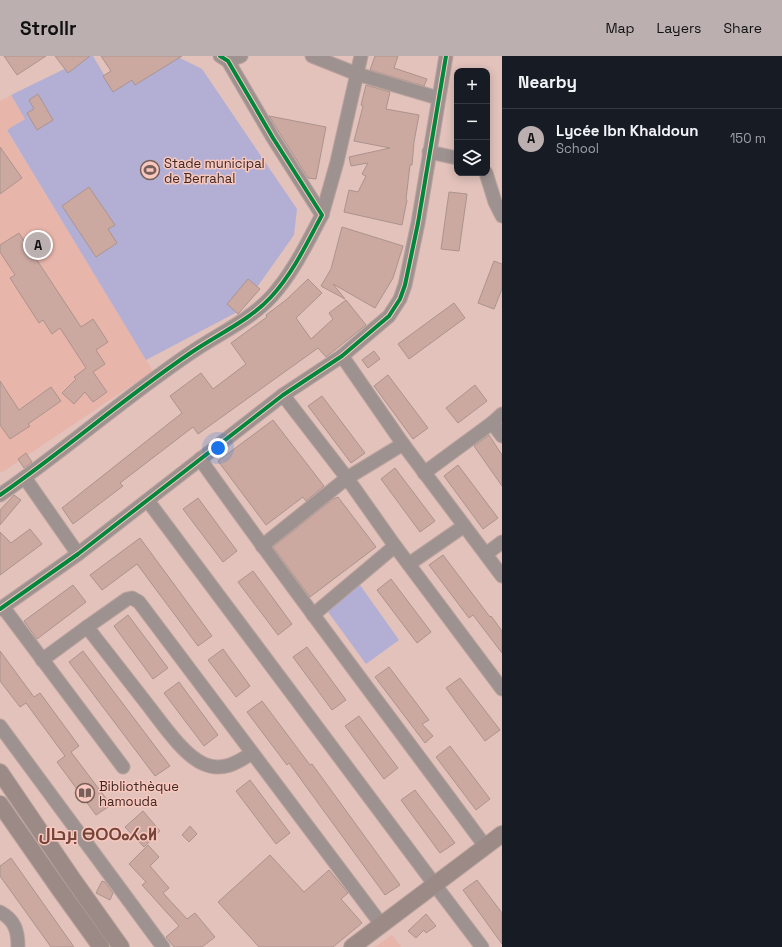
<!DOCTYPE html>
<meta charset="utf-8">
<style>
:root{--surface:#171b24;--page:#20242c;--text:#f1f3f6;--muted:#9ea1a6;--line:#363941;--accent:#bbb0af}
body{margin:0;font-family:"Space Grotesk",Cairo,"Noto Sans Tifinagh",sans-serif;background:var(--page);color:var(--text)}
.controls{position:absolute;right:12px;top:12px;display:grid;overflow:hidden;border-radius:8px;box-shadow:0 2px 10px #0003}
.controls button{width:36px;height:36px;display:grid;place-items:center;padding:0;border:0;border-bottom:1px solid var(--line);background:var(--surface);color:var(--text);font:20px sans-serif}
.you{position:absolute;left:218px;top:392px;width:14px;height:14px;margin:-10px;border:3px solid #fff;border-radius:50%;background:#1a73e8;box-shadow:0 0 0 6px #1a73e833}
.badge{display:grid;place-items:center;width:26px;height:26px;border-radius:50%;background:var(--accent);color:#111;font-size:13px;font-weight:700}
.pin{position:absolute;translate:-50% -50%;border:2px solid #fff;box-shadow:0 1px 4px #0006}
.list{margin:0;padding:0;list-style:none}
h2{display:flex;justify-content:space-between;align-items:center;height:52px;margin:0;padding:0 16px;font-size:17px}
h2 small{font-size:13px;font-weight:400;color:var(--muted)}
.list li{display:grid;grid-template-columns:26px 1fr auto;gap:12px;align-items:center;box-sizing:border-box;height:60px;padding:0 16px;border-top:1px solid var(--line)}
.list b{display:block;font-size:15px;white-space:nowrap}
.list p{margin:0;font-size:13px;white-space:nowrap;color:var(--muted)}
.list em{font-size:13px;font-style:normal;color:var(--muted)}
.icon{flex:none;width:22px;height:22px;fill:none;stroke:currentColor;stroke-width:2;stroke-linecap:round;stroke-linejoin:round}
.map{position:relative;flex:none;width:502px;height:891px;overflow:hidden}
header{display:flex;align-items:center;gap:24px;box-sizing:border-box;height:56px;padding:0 20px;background:var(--accent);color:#111}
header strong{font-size:19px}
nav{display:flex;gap:22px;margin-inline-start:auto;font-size:14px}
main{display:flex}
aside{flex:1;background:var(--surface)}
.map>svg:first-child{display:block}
.built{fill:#e8b5aa}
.green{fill:#b3afd4}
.building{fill:#cba9a1;stroke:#ac938d}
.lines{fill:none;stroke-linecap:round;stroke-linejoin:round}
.minor-casing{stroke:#bba39d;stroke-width:15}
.major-casing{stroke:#bba39d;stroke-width:18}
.minor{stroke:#9e9290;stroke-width:13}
.major{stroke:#9b8a86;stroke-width:16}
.cycleway-casing{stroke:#f8c8be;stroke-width:6}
.cycleway{stroke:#00873e;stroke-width:4}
.labels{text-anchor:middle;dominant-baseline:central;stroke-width:3;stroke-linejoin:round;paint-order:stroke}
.poi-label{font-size:13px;fill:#3f2924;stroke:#f8c8be;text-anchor:start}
.district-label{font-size:17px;font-weight:bold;fill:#76453a;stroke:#f8c8be}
</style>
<header>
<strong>Strollr</strong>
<nav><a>Map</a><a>Layers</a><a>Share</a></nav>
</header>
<main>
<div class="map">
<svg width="502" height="891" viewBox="0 0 502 891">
<rect width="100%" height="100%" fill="#e2c2bb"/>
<g class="built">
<path d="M11,39L25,63L7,75L153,315L1,417L0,414V45Z"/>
<path d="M392,879L401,891H375Z"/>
</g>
<g class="green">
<path d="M91,0H93L109,27L178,1L202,13L297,153L294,179L241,254L146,304L7,74L25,63L11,39Z"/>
<path d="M360,529L399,584L366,608L326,553Z"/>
</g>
<g class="building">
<path d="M4,0H46L17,19Z"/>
<path d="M55,0H90L68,17Z"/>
<path d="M101,0H182L135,29L132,24L113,36L103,20L111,15Z"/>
<path d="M375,0H398L394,12L427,23L424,30L370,14Z"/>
<path d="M366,29L390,36L386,53L419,59L414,86L412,109H410L406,143L407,144L402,169L344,156L349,134L358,136L366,120L362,118L368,107L351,110L349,101L390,92L354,85L363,50L361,49Z"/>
<path d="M38,38L53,64L37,74L27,57L34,53L29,44Z"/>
<path d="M269,60L326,71L316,123L308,122Z"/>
<path d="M0,91L22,122L0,138Z"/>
<path d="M89,131L115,169L108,173L117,187L96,201L62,150Z"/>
<path d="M449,136L467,138L459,195L441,193Z"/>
<path d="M342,171L403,190L393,222L375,252L333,228L345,243L321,230L331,213Z"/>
<path d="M19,177L81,271L93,263L108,286L96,294L105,308L93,316L107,336L93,346L85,336L74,348L62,337L76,323L74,321L86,312L60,272L52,278L43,264L39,267L10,222L15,219L0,196V189Z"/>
<path d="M494,205L502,208V233L494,253L478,247Z"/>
<path d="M248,223L260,233L238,258L227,248Z"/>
<path d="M308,223L322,237L296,262L311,283L333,263L329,257L346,244L366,269L326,301L318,292L198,378L193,371L120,427L123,430L73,468L62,452L182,357L170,340L201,317L213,333L246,308L231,287L267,261L266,259L286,244Z"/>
<path d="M454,247L465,262L409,303L398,288Z"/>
<path d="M374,295L380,303L368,312L362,304Z"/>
<path d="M388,319L428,372L413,383L374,330Z"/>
<path d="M0,325L19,354L51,331L61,345L28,368L30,370L10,383L0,369Z"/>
<path d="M475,329L487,345L458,367L446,352Z"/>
<path d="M322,340L365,397L351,407L308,350Z"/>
<path d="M273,364L324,430L306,445L303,441L266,469L218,405Z"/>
<path d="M489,379L502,399V430L474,390Z"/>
<path d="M26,397L32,406L24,412L18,403Z"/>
<path d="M458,409L498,462L483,473L444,420Z"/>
<path d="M395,412L435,465L420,476L381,423Z"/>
<path d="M14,439L21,444L0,469V454Z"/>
<path d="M338,441L376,491L310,541L273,491L333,443Z"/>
<path d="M198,442L237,495L223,506L183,453Z"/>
<path d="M30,473L42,488L0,519V476L11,487Z"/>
<path d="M140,482L212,580L198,590L137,508L102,534L90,519Z"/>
<path d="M443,499L490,561L491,560L502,575V597L473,559L469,562L429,509Z"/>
<path d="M253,515L292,568L278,579L238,526Z"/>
<path d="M391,523L431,576L417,587L377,534Z"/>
<path d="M73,529L86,546L37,583L24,565Z"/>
<path d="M128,559L168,612L153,623L114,570Z"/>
<path d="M307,591L346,644L332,654L293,601Z"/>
<path d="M223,593L250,630L236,641L208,604Z"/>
<path d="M0,595L34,641L40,637L79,690L71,696L111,749L96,759L57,706L65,700L26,647L20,651L0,625Z"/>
<path d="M83,595L170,710L155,720L69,606Z"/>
<path d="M389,611L429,664L422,668L433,680L425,687L375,621Z"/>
<path d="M460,622L500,674L485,685L446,632Z"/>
<path d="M179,626L218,679L204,690L164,637Z"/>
<path d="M262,645L310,709L312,708L400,829L385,839L289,707L287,709L247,656Z"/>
<path d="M359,660L398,712L384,723L345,670Z"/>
<path d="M450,690L490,743L476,754L436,701Z"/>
<path d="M250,724L290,777L276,788L236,735Z"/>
<path d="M415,734L455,787L440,797L401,744Z"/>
<path d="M143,755L160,775L144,791L125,771Z"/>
<path d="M190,770L197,778L189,786L182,779Z"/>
<path d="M148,789L159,801L150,810L169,832L163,837L187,863L195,857L215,881L202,891H174L166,881L179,870L142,829L146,826L129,808Z"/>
<path d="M270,799L304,836L329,814L348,837L341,843L362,867L333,891H259L218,846Z"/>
<path d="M11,802L74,891H51L0,820V810Z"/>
<path d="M477,824L502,857V888L463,834Z"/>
<path d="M102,825L105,826L113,837L110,844L96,837Z"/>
<path d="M426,858L436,870L426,877L424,874L416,882L408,875Z"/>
</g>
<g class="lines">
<g class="minor-casing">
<g id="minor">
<path d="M312,0L357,18L438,42"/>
<path d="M228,5L241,0"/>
<path d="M429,96L457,102"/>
<path d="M486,117L495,146L502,160"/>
<path d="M322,159L337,106L361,0"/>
<path d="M342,300L403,388L502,520"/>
<path d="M283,339L347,422L395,490L502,633"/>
<path d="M492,367L502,380"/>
<path d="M200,403C293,534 390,661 485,790"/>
<path d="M424,417L492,367L502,358"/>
<path d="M25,422L78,498"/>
<path d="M0,439C65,394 124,342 189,298C216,279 249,265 271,241C293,217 307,187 322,159L273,82L228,5L220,0"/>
<path d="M148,445L435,829L482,891"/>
<path d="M262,490L347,422L403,388"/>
<path d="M486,498L502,486"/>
<path d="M409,508L464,470"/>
<path d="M3,551L123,711"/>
<path d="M0,553L78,498L283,339L342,300L389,260L400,243L405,229L418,167L446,0"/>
<path d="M313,559L395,490"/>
<path d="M87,571C107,597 127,622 147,648C161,666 184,700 204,708C222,716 237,707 252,697"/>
<path d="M42,604L87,571L127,543L132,542L139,546L381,868"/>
<path d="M0,670L163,891"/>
<path d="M0,856C15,864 18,875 18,891"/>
</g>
</g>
<g class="major-casing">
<g id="major">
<path d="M0,716L72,822L121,891"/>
<path d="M0,748L60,834L101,891"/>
<path d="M352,891L502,778"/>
</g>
</g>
<use href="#minor" class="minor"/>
<use href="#major" class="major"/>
<g class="cycleway-casing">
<g id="cycleway">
<path d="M0,439C65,394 124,342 189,298C216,279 249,265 271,241C293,217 307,187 322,159L273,82L228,5L220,0"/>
<path d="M0,553L78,498L283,339L342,300L389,260L400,243L405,229L418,167L446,0"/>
</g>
</g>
<use href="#cycleway" class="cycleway"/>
</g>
<defs>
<g id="stadium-ring" transform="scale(1)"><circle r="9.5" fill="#f8c8be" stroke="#785f59" stroke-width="1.5"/><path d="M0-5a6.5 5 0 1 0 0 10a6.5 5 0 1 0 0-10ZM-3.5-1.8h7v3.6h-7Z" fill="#785f59"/></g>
<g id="library-ring" transform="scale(1)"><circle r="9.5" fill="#f8c8be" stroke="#785f59" stroke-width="1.5"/><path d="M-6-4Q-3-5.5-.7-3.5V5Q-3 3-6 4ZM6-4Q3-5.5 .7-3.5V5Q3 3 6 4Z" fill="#785f59"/></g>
</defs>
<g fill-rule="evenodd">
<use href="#stadium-ring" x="150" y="114"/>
<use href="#library-ring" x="85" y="737"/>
</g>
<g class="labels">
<g class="poi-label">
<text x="164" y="107">Stade municipal<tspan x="164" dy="15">de Berrahal</tspan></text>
<text x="99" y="730">Bibliothèque<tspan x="99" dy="15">hamouda</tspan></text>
</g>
<g class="district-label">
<text x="98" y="778">برحال ⴱⵔⵔⴰⵃⴰⵍ</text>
</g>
</g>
</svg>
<div class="controls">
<button>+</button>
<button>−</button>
<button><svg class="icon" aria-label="layers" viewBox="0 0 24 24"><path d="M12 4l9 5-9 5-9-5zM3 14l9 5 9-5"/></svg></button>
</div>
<div class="you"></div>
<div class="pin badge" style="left:38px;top:189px">A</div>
</div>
<aside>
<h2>Nearby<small></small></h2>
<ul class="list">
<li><span class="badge">A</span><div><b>Lycée Ibn Khaldoun</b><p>School</p></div><em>150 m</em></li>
</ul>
</aside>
</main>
